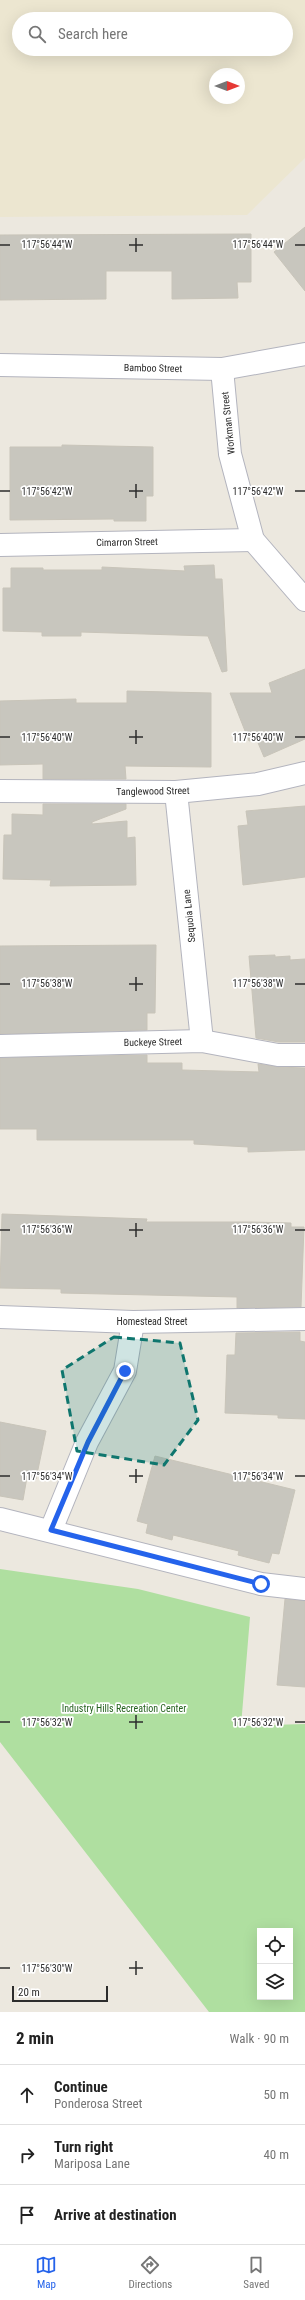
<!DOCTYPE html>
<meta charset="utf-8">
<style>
:root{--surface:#fff;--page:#f2f2f2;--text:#222;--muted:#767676;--line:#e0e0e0;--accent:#2563eb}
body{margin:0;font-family:"Roboto Condensed",sans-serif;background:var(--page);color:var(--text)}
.controls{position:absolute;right:12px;bottom:12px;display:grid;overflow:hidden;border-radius:0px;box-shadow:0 4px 16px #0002}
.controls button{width:36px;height:36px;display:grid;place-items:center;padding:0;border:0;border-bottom:1px solid var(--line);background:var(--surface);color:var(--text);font:20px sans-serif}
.compass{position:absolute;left:209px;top:68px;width:36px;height:36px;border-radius:50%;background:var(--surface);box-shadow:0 4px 16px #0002;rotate:90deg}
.scale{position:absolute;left:12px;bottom:10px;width:96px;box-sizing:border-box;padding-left:4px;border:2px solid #2c2c2c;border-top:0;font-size:11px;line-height:14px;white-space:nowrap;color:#2c2c2c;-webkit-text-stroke:3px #fff;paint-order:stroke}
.stop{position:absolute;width:12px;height:12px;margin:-9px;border:3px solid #2563eb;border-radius:50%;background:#fff}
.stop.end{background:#2563eb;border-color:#fff;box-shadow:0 1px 4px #0008}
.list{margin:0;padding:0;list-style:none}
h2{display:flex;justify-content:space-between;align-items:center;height:52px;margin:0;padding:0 16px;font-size:17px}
h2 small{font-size:13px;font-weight:400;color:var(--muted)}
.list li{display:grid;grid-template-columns:26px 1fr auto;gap:12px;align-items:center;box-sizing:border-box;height:60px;padding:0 16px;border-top:1px solid var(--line)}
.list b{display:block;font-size:15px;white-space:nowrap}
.list p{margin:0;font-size:13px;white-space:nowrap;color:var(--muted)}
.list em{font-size:13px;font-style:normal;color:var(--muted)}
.icon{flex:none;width:22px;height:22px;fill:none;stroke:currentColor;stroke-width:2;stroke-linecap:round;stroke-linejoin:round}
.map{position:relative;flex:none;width:305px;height:2012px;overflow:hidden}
.search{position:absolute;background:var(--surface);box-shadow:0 4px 16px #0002;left:12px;right:12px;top:12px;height:44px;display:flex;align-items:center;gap:10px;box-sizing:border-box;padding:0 14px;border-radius:22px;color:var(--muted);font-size:15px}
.sheet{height:232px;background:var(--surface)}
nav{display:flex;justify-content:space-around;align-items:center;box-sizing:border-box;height:56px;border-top:1px solid var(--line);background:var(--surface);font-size:11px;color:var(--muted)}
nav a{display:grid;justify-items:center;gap:2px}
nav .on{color:var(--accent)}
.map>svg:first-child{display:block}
.education{fill:#ece6d0;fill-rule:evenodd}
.green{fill:#afdfa0;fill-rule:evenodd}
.building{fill:#c8c6be;stroke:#c8c4b9}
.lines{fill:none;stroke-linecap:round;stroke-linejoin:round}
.minor-casing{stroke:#b3b4be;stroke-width:24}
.minor{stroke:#fff;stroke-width:22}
.route{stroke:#2563eb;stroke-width:5}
.marked{fill:#0f766e;fill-opacity:0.2;stroke:#0f766e;stroke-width:3;stroke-dasharray:8 5;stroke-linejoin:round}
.ticks{fill:none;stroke:#2c2c2c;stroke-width:1.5}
.labels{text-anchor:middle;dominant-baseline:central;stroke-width:3.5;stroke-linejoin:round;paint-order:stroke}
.street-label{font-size:10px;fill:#2c2c2c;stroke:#fff}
.park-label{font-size:10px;fill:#276420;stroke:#fff}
.ticks-label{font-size:10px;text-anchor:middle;fill:#2c2c2c;stroke:#fff;stroke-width:3.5;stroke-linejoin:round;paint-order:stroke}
</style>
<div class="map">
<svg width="305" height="2012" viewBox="0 0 305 2012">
<rect width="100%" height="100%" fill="#ece8df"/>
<path class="education" d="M0,0H305V158L247,215L0,217ZM19,19H286V49H19ZM215,74H239V98H215Z"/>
<path class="green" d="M0,1569L138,1589L250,1617L241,1726L305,1724V2012H209L0,1742ZM260,1931H290V1997H260Z"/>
<g class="building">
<path d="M305,227V291L274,252Z"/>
<path d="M251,234V282H237L238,298L172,299V271H106V299L0,300V235Z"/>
<path d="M62,445L153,447V496H146V521H114V519L10,520V447H62Z"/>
<path d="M214,565L215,579H222L227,671L222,672L208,636L81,632V636H42V632L3,631V588H11V568H43V570H102V567L185,571L184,566Z"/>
<path d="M305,669V739L264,757L256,738L249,741L230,693H272L269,683Z"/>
<path d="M127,691L211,693V767L125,766L126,779H43V764L0,765V701L76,699V703H127Z"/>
<path d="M43,804H126V809L92,822V824L127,821V838L135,837L136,885L50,886L51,880L3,879L4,835H12V814L43,815Z"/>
<path d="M305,806V877L243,885L238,826L248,825L246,811Z"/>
<path d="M156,945L155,1013H147V1030L0,1034V946Z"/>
<path d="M275,955V957L290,956V960L305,959V1042H279L256,1038L249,956Z"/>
<path d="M147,1055V1063H182V1070L259,1072L258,1064L278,1067L305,1068V1150L248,1152V1147L194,1144V1140H37V1129H0V1058Z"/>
<path d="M2,1214L147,1219L146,1222H251L291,1223V1227H304L301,1307L237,1308V1297L61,1293V1289L0,1288Z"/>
<path d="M300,1332V1341L305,1342V1419L278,1418V1415L225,1413L227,1355H235L236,1333Z"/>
<path d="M0,1422L46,1431L36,1479L27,1477L23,1500L0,1496Z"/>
<path d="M155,1456L295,1490L279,1554L272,1553L269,1563L238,1555L239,1551L173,1535L172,1540L146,1533L148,1524L137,1521Z"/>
<path d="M285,1599L305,1601V1687L277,1685Z"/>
</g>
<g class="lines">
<g class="minor-casing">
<g id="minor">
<path d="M0,365L222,369L305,354"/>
<path d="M222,369L230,454L253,540L305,600"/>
<path d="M0,545L253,540"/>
<path d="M0,791L176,792L258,784L305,773"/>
<path d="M176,792L202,1041"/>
<path d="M0,1046L202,1041L278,1055H305"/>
<path d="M0,1317L133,1322L305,1319"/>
<path d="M0,1519L261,1584L305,1589"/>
<path d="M51,1530L87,1442L125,1371L133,1322"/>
</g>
</g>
<use href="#minor" class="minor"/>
</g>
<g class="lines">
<path class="route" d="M125,1371L88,1442L51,1530L261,1584"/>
</g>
<path class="marked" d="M114,1337L180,1343L198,1420L164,1465L77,1451L62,1370Z"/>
<path class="ticks" d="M136,238V252M0,245H10M129,245H143M295,245H305M136,484V498M0,491H10M129,491H143M295,491H305M136,730V744M0,737H10M129,737H143M295,737H305M136,977V991M0,984H10M129,984H143M295,984H305M136,1223V1237M0,1230H10M129,1230H143M295,1230H305M136,1469V1483M0,1476H10M129,1476H143M295,1476H305M136,1715V1729M0,1722H10M129,1722H143M295,1722H305M136,1961V1975M0,1968H10M129,1968H143"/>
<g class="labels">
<g class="street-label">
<text transform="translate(153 368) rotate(1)">Bamboo Street</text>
<text transform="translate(228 423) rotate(-96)">Workman Street</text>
<text transform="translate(127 542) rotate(-1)">Cimarron Street</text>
<text transform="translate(153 791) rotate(-1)">Tanglewood Street</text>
<text transform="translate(189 916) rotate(-96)">Sequoia Lane</text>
<text transform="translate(153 1042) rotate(-1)">Buckeye Street</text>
<text x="152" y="1321">Homestead Street</text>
</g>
<g class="park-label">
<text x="124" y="1708">Industry Hills Recreation Center</text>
</g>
</g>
<g class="ticks-label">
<text x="258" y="248">117°56'44"W</text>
<text x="47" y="248">117°56'44"W</text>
<text x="47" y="495">117°56'42"W</text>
<text x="258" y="495">117°56'42"W</text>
<text x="258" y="741">117°56'40"W</text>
<text x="47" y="741">117°56'40"W</text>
<text x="258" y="987">117°56'38"W</text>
<text x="47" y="987">117°56'38"W</text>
<text x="258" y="1233">117°56'36"W</text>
<text x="47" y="1233">117°56'36"W</text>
<text x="47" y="1480">117°56'34"W</text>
<text x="258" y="1480">117°56'34"W</text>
<text x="47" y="1726">117°56'32"W</text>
<text x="258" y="1726">117°56'32"W</text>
<text x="47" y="1972">117°56'30"W</text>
</g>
</svg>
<div class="controls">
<button><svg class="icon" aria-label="locate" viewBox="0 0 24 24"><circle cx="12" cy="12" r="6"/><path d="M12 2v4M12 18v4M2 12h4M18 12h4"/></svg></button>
<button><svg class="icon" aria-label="layers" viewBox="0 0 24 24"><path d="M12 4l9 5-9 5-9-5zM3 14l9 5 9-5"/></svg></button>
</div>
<svg class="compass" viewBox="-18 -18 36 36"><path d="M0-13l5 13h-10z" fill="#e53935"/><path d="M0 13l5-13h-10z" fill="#767676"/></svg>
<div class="scale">20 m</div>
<div class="stop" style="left:261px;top:1584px"></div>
<div class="stop end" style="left:125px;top:1371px"></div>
<div class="search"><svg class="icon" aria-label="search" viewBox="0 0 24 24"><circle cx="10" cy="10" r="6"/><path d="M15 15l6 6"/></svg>Search here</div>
</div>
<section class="sheet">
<h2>2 min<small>Walk · 90 m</small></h2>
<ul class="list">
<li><svg class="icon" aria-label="ahead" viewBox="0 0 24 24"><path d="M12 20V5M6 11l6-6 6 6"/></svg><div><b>Continue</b><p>Ponderosa Street</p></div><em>50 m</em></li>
<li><svg class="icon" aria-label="right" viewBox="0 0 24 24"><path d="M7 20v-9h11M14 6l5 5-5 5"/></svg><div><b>Turn right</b><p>Mariposa Lane</p></div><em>40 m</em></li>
<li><svg class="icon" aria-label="arrive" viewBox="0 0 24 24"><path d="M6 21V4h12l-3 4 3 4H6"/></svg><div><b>Arrive at destination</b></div></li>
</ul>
</section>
<nav>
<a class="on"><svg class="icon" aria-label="map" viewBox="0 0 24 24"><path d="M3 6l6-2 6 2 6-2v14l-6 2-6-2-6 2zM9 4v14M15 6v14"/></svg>Map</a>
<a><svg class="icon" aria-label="directions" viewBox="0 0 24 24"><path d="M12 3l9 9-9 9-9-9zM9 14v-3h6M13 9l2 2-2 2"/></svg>Directions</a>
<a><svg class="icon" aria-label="saved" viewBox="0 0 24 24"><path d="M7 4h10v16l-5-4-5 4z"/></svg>Saved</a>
</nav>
